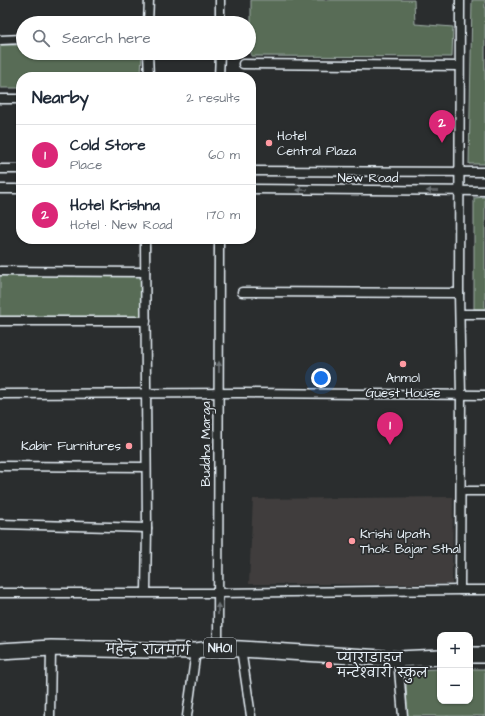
<!DOCTYPE html>
<meta charset="utf-8">
<style>
:root{--surface:#fff;--page:#f6f6f7;--text:#1f2937;--muted:#747a83;--line:#e0e1e3;--accent:#db2777}
body{margin:0;font-family:"Architects Daughter","Playpen Sans Deva",sans-serif;background:var(--page);color:var(--text)}
.controls{position:absolute;right:12px;bottom:12px;display:grid;overflow:hidden;border-radius:8px;box-shadow:0 1px 3px #0004}
.controls button{width:36px;height:36px;display:grid;place-items:center;padding:0;border:0;border-bottom:1px solid var(--line);background:var(--surface);color:var(--text);font:20px sans-serif}
.you{position:absolute;left:321px;top:378px;width:14px;height:14px;margin:-10px;border:3px solid #fff;border-radius:50%;background:#1a73e8;box-shadow:0 0 0 6px #1a73e833}
.badge{display:grid;place-items:center;width:26px;height:26px;border-radius:50%;background:var(--accent);color:#fff;font-size:13px;font-weight:700}
.pin{position:absolute;translate:-50% -33px;filter:drop-shadow(0 1px 2px #0008)}
.pin::after{content:'';position:absolute;top:21px;width:14px;height:12px;background:inherit;clip-path:polygon(0 0,100% 0,50% 100%)}
.list{margin:0;padding:0;list-style:none}
h2{display:flex;justify-content:space-between;align-items:center;height:52px;margin:0;padding:0 16px;font-size:17px}
h2 small{font-size:13px;font-weight:400;color:var(--muted)}
.list li{display:grid;grid-template-columns:26px 1fr auto;gap:12px;align-items:center;box-sizing:border-box;height:60px;padding:0 16px;border-top:1px solid var(--line)}
.list b{display:block;font-size:15px;white-space:nowrap}
.list p{margin:0;font-size:13px;white-space:nowrap;color:var(--muted)}
.list em{font-size:13px;font-style:normal;color:var(--muted)}
.icon{flex:none;width:22px;height:22px;fill:none;stroke:currentColor;stroke-width:2;stroke-linecap:round;stroke-linejoin:round}
.map{position:relative;flex:none;width:485px;height:716px;overflow:hidden}
.search{position:absolute;background:var(--surface);box-shadow:0 1px 3px #0004;left:16px;top:16px;width:240px;height:44px;display:flex;align-items:center;gap:10px;box-sizing:border-box;padding:0 14px;border-radius:22px;color:var(--muted);font-size:15px}
.panel{position:absolute;background:var(--surface);box-shadow:0 1px 3px #0004;left:16px;top:72px;width:240px;height:172px;border-radius:16px}
.map>svg:first-child{display:block}
.built{fill:#403e3d}
.green{fill:#586c57;stroke:#a0aea8}
.lines{fill:none;stroke-linecap:round;stroke-linejoin:round}
.street-casing{stroke:#e8f1f8;stroke-width:11}
.highway-casing{stroke:#e8f1f8;stroke-width:18}
.street{stroke:#2a2d2e;stroke-width:8}
.highway{stroke:#2a2d2e;stroke-width:15}
.oneway{fill:#6c7275}
.poi-dot{fill:#ff9aa2;stroke:#2a2d2e;stroke-width:1.5}
.labels{text-anchor:middle;dominant-baseline:central;stroke-width:3.5;stroke-linejoin:round;paint-order:stroke}
.shield{fill:#2a2d2e;stroke:#afb6bb;stroke-width:1}
.shield-label{font-size:12px;font-weight:bold;fill:#e8f1f8}
.poi-label{font-size:13px;fill:#e8f1f8;stroke:#2a2d2e;text-anchor:start}
.street-label{font-size:13px;fill:#e8f1f8;stroke:#2a2d2e}
</style>
<div class="map">
<svg width="485" height="716" viewBox="0 0 485 716">
<rect width="100%" height="100%" fill="#2a2d2e"/>
<filter id="ink" filterUnits="userSpaceOnUse"><feTurbulence type="fractalNoise" baseFrequency=".025" numOctaves="2"/><feDisplacementMap in="SourceGraphic" scale="8" xChannelSelector="R" yChannelSelector="G"/><feConvolveMatrix kernelMatrix="1 2 1 2 8 2 1 2 1" color-interpolation-filters="sRGB"/></filter>
<g filter="url(#ink)">
<path class="built" d="M453,497L452,584H249L253,499Z"/>
<g class="green">
<path d="M251,0H414L415,24L453,27L452,57L251,56Z"/>
<path d="M472,0H485V164H469Z"/>
<path d="M0,45H23V53H142L141,77H21V88H0Z"/>
<path d="M485,197V309H474V198Z"/>
<path d="M0,275L142,276L143,319L0,318Z"/>
<path d="M440,669V701H470V669H485V716H407L406,670Z"/>
</g>
<g class="lines">
<g class="street-casing">
<g id="street">
<path d="M220,0V23"/>
<path d="M148,23L149,0"/>
<path d="M0,40L23,39"/>
<path d="M148,53L149,77"/>
<path d="M243,64L459,66"/>
<path d="M219,77L220,53"/>
<path d="M0,99H21"/>
<path d="M0,169H21"/>
<path d="M251,171L485,172"/>
<path d="M0,189H21"/>
<path d="M251,189L485,191"/>
<path d="M145,239L147,528L146,592"/>
<path d="M0,271L145,272"/>
<path d="M242,292L459,293"/>
<path d="M460,314H485"/>
<path d="M0,321H146"/>
<path d="M0,394L242,393L485,395"/>
<path d="M0,466L146,467"/>
<path d="M461,491H485"/>
<path d="M0,524L147,528"/>
<path d="M460,590L461,395L459,293L460,0"/>
<path d="M0,593H218L460,590H485"/>
<path d="M218,648L219,239"/>
<path d="M241,649L251,716"/>
<path d="M398,659L403,716"/>
<path d="M50,716L51,648"/>
<path d="M187,716L196,651"/>
</g>
</g>
<g class="highway-casing">
<g id="highway">
<path d="M0,651L51,648L196,651L218,648L241,649L398,659L440,657"/>
<path d="M470,655H485"/>
</g>
</g>
<use href="#street" class="street"/>
<use href="#highway" class="highway"/>
</g>
<defs><path id="oneway-solid" d="M-6-.8H1V-3.2L6.5 0L1 3.2V.8H-6Z"/></defs>
<g class="oneway">
<use href="#oneway-solid" transform="translate(302 190) rotate(-180)"/>
<use href="#oneway-solid" transform="translate(432 191) rotate(-180)"/>
<use href="#oneway-solid" transform="translate(219 367) rotate(-90)"/>
<use href="#oneway-solid" transform="translate(218 609) rotate(-90)"/>
</g>
</g>
<g class="poi-dot">
<circle cx="269" cy="143" r="4"/>
<circle cx="403" cy="364" r="4"/>
<circle cx="129" cy="446" r="4"/>
<circle cx="352" cy="541" r="4"/>
<circle cx="329" cy="665" r="4"/>
</g>
<g class="labels">
<rect class="shield" x="204" y="638" width="32" height="20" rx="3"/>
<g class="shield-label">
<text x="220" y="648">NH01</text>
</g>
<g class="poi-label">
<text x="277" y="136">Hotel<tspan x="277" dy="15">Central Plaza</tspan></text>
<text x="403" y="378" text-anchor="middle">Anmol<tspan x="403" dy="15">Guest House</tspan></text>
<text x="121" y="446" text-anchor="end">Kabir Furnitures</text>
<text x="360" y="534">Krishi Upath<tspan x="360" dy="15">Thok Bajar Sthal</tspan></text>
<text x="337" y="658">प्याराडाइज<tspan x="337" dy="15">मन्टेश्वारी स्कुल</tspan></text>
</g>
<g class="street-label">
<text x="368" y="178">New Road</text>
<text transform="translate(206 444) rotate(-90)">Buddha Marga</text>
<text transform="translate(148 650) rotate(1)">महेन्द्र राजमार्ग</text>
</g>
</g>
</svg>
<div class="controls">
<button>+</button>
<button>−</button>
</div>
<div class="you"></div>
<div class="pin badge" style="left:390px;top:445px">1</div>
<div class="pin badge" style="left:442px;top:143px">2</div>
<div class="search"><svg class="icon" aria-label="search" viewBox="0 0 24 24"><circle cx="10" cy="10" r="6"/><path d="M15 15l6 6"/></svg>Search here</div>
<section class="panel">
<h2>Nearby<small>2 results</small></h2>
<ul class="list">
<li><span class="badge">1</span><div><b>Cold Store</b><p>Place</p></div><em>60 m</em></li>
<li><span class="badge">2</span><div><b>Hotel Krishna</b><p>Hotel · New Road</p></div><em>170 m</em></li>
</ul>
</section>
</div>
